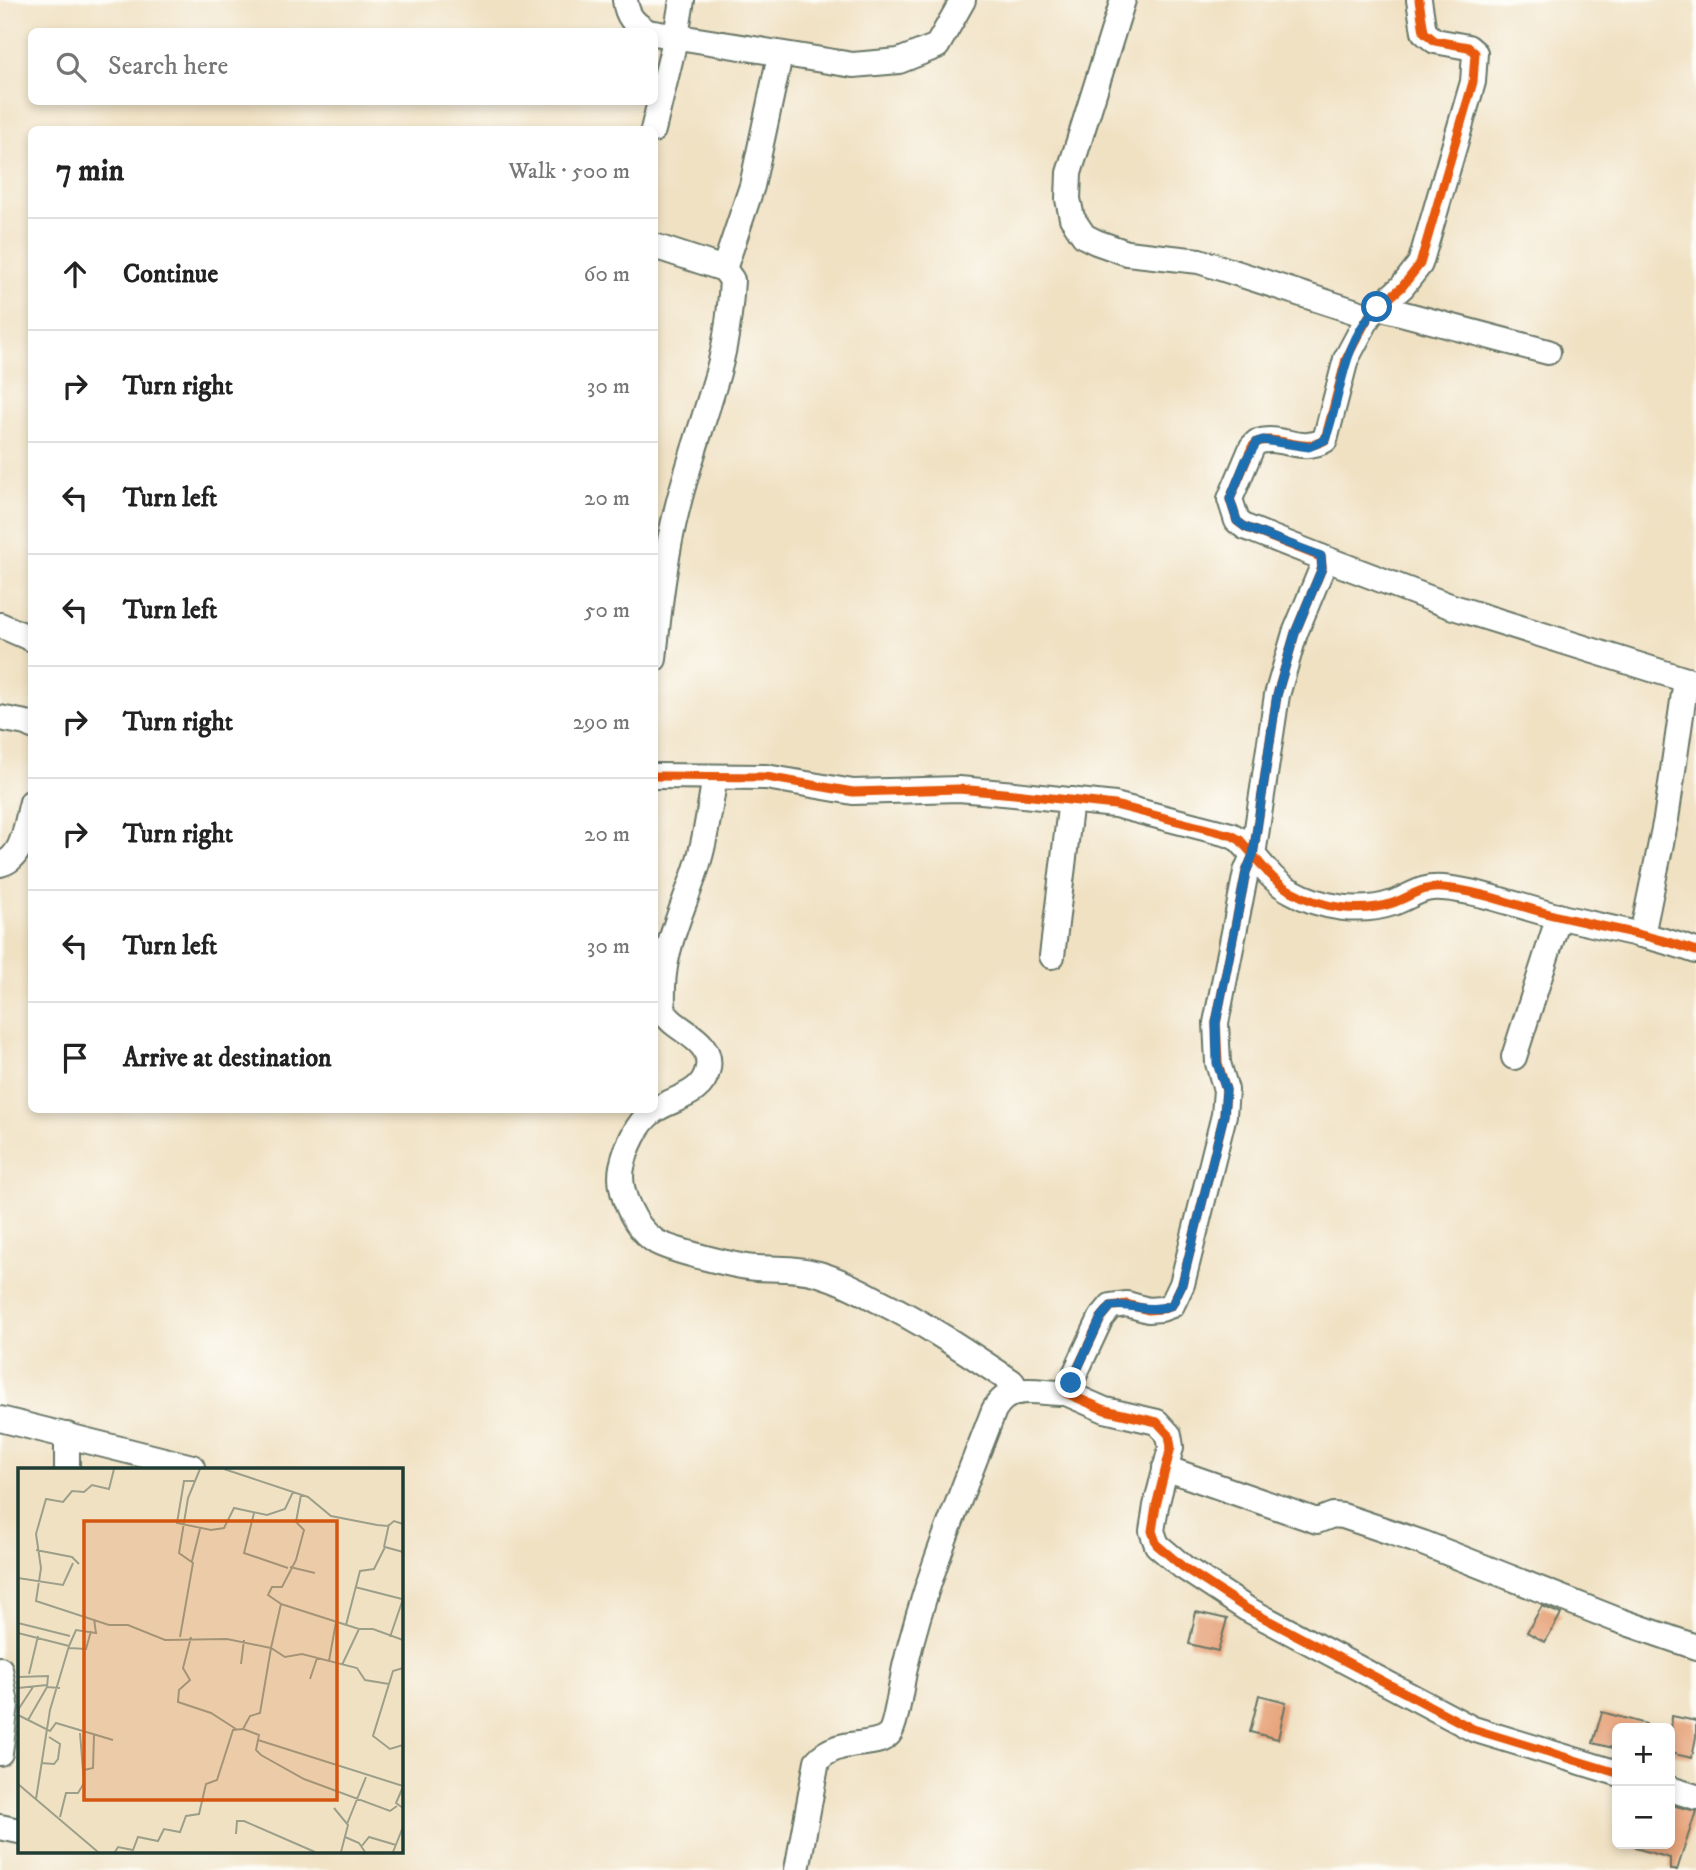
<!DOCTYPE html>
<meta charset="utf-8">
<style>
:root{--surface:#fff;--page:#f2f2f2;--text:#222;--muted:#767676;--line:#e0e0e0}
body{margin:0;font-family:"IM FELL DW Pica",serif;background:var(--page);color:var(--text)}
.controls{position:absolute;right:21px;bottom:21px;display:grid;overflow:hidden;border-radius:10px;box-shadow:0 4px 10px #0003}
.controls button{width:63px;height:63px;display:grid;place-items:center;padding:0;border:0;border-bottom:2px solid var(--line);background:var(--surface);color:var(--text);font:35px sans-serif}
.stop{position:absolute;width:21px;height:21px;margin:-16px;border:5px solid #1f6fb2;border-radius:50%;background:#fff}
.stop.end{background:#1f6fb2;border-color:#fff;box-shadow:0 2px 7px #0008}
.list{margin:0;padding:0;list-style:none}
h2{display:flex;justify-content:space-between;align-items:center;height:91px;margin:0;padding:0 28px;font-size:30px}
h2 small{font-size:23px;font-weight:400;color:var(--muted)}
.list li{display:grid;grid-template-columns:46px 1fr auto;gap:21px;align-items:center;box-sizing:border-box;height:112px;padding:0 28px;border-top:2px solid var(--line)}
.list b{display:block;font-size:26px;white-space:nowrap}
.list em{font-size:23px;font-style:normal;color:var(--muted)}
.icon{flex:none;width:38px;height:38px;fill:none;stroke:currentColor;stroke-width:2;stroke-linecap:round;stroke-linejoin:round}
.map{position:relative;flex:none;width:1696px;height:1870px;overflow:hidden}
.search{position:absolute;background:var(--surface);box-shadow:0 4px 10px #0003;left:28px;top:28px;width:630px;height:77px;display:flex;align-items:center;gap:18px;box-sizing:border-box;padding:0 24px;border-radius:10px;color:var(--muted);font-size:26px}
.panel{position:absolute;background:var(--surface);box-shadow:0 4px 10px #0003;left:28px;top:126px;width:630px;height:987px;border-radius:10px}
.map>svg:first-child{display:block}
.building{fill:#e7a57d}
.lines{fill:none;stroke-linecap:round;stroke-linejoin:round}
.minor-casing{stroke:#687666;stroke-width:28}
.minor{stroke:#fff;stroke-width:24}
.cycleway-casing{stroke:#fdfcf7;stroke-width:13}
.cycleway{stroke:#e8590c;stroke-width:9}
.route{stroke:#1f6fb2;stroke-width:9}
.inset-road{fill:none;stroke:#9c9f8a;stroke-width:2}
.view{fill:#d45610;fill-opacity:0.15;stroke:#d45610;stroke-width:3.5}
.inset-edge{fill:none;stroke:#1f3d34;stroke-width:3.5}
</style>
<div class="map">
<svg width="1696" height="1870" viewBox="0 0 1696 1870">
<rect width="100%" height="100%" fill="#fdfcf7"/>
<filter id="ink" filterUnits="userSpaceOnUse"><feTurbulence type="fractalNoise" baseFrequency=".0143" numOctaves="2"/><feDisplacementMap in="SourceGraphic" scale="14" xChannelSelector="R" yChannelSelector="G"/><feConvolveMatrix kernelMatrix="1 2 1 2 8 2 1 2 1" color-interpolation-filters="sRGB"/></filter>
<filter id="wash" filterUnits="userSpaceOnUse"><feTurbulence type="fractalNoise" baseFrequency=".00686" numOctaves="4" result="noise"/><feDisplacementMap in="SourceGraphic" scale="28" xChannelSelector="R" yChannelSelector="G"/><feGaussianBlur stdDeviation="1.57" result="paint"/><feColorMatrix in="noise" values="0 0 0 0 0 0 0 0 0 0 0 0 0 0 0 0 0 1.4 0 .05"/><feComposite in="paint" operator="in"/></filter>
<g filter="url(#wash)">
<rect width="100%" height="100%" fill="#f0e1c3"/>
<g id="blocks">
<g class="building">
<path d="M1542,1606L1561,1614L1545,1642L1527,1632Z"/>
<path d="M1196,1612L1227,1619L1218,1651L1189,1644Z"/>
<path d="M1259,1695L1286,1702L1278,1739L1250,1732Z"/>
<path d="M1602,1712L1646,1724V1728H1617V1749L1593,1743Z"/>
<path d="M1672,1716L1696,1721V1737L1692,1758L1670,1753Z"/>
<path d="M1671,1805L1696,1811L1677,1870H1670V1858L1635,1848V1844H1670Z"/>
</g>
</g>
</g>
<g filter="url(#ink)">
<use href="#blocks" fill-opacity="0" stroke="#687666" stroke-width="2"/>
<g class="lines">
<g class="minor-casing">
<g id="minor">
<path d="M625,0C627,16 633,23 648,32"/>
<path d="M1123,0L1069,173L1068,199L1072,218L1084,236L1096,242L1127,253L1199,261L1369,316"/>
<path d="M654,33L853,65L899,61L937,46L963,0"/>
<path d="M653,130L676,36L682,0"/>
<path d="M654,246L724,269L732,280C730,316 725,352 714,386C702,426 688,465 678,505C665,555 659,608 654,659"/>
<path d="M724,269L752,186L780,55"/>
<path d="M1378,307L1548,352"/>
<path d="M1321,557L1450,606L1696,683"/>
<path d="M0,625L32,639"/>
<path d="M0,718L26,723L32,726"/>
<path d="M654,776L766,777L853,792L959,789L1014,794L1115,805L1231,835L1240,840L1253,855L1277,695L1295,633L1322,568L1321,557L1245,527L1237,521L1230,499L1252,447L1257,442C1281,434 1300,454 1325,440L1346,359L1369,316L1402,287L1420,264L1473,82L1475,53L1468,47L1435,41L1424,32L1419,0"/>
<path d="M715,777C710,804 707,833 699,860C687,901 664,943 663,987C663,994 662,1007 665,1013C674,1031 713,1038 708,1068C703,1097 670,1098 652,1112C637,1123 626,1148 622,1167C617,1191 634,1227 655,1241C669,1250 738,1267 756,1268C778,1269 798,1268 819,1274C839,1280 859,1290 877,1300C926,1324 967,1352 1012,1382L1018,1392"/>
<path d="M0,864C24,859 26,823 32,802"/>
<path d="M1642,935L1666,819L1686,680"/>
<path d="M1052,956L1071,800"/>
<path d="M1514,1057L1559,916"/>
<path d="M0,1419L192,1467"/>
<path d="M1165,1468L1317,1521L1333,1515L1343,1516L1423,1543L1615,1619L1696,1647"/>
<path d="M67,1469V1435"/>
<path d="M0,1669L6,1704L0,1753"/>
<path d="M1617,1773L1473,1729L1247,1609L1183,1567L1157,1545L1152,1531L1156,1506L1171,1447L1169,1435L1157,1422L1105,1410L1066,1393L1101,1318L1111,1306L1127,1304L1148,1310L1161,1309L1172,1305L1182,1284L1224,1115L1226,1090L1218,1063L1216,1023L1246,872L1253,855C1264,868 1275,883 1291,891C1321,908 1360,914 1393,903C1413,896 1420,886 1443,888C1481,891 1520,907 1557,916C1603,927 1651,935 1696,951"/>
<path d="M1670,1789L1696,1797"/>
<path d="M0,1827L19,1831"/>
<path d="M797,1870L817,1761C839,1736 875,1750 889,1734C896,1726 902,1680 905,1667C925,1579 962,1494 994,1410C1011,1381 1039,1394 1066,1393"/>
</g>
</g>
<use href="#minor" class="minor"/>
<g class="cycleway-casing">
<g id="cycleway">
<path d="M654,776L766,777L853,792L959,789L1014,794L1115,805L1231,835L1240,840L1253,855L1277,695L1295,633L1322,568L1321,557L1245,527L1237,521L1230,499L1252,447L1257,442C1281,434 1300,454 1325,440L1346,359L1369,316L1402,287L1420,264L1473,82L1475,53L1468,47L1435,41L1424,32L1419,0"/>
<path d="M1617,1773L1473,1729L1247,1609L1183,1567L1157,1545L1152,1531L1156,1506L1171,1447L1169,1435L1157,1422L1105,1410L1066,1393L1101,1318L1111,1306L1127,1304L1148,1310L1161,1309L1172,1305L1182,1284L1224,1115L1226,1090L1218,1063L1216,1023L1246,872L1253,855C1264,868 1275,883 1291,891C1321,908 1360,914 1393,903C1413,896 1420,886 1443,888C1481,891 1520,907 1557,916C1603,927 1651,935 1696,951"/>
</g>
</g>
<use href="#cycleway" class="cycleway"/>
</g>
</g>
<g class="lines" filter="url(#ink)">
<path class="route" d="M1071,1383L1101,1318L1111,1306C1135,1303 1149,1314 1172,1305L1182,1284L1224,1115L1226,1090L1217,1063L1216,1023L1246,872L1253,855L1277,695L1295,633L1322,568L1321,556L1245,527L1237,521L1230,499L1246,460L1257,442L1263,440L1309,447L1325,440C1342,394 1341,346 1377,307"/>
</g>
<g transform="translate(18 1468)">
<rect width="385" height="385" fill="#f0e1c3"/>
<path class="inset-road" d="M96,1L91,21L74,17L66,24L54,23L45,34L28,31L18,66L23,100L18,133L91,157H110L147,172L209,171L253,180L263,136L250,127L254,119H264L278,92L286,62L278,54L283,27M206,1L290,29L313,48L359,57L370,58L376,53L385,56M178,13H166L159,55L193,62L206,60L216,40L249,47L267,41L275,24M236,45L226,85L270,100M366,79L371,56M18,82L54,89L61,96M174,93L182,61M272,99L297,105M0,110L45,117L55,95M337,119L384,131M263,136L341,161M0,155L52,168M328,157L342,103L356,101L367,79L385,84M0,165L51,178L32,242L18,331M162,169L175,95L161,85L170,30L182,1M173,169L165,200L172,212L161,222L160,234L193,245L218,261M372,169L385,131M51,178L58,162L78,165L76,151M51,180L68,181L73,163M311,193L318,154M223,196L226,172M324,197L341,161H355L385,172M385,200L375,203L355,268L372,281L385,277M11,206L20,168M0,209L30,208L29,219L42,220M292,211L299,190M371,216L347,212L339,200L284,186L267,189L253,180L242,245L232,248L225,261L241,267L238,282L243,287L286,311L372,343L379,338M0,220L29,217M0,242L15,219M0,247L32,263L38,255L95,272M10,252L29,219M240,272L385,318M23,295L36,296L40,291L42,276L31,269M66,302L75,300L76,267M0,316L80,384M385,319L378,335L385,340M316,340L330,357L323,384M42,349L48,325H60L66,315L62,265M329,356L348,309M218,366L219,353H226L297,384M327,369L341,375L347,384M343,379L351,369L378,377M97,384L100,379L115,382L120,369L140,373L146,361L162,364L168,348L181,346L188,316L199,312L215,262L225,261M375,384L385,359"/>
<path class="view" d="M66,53H319V332H66Z"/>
<rect width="385" height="385" class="inset-edge"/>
</g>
</svg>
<div class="controls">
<button>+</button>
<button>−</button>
</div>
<div class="stop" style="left:1377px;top:307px"></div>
<div class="stop end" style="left:1071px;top:1383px"></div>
<div class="search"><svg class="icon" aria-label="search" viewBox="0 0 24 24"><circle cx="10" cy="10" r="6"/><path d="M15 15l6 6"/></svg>Search here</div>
<section class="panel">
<h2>7 min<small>Walk · 500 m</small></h2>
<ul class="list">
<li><svg class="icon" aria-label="ahead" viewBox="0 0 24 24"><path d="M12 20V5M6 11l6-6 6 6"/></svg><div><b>Continue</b></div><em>60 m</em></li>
<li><svg class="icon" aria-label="right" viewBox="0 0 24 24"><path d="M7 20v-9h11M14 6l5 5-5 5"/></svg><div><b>Turn right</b></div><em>30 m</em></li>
<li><svg class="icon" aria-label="left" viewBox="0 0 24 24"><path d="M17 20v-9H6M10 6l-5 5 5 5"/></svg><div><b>Turn left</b></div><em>20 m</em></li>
<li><svg class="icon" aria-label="left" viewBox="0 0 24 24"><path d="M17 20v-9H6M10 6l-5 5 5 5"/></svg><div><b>Turn left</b></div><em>50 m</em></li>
<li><svg class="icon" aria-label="right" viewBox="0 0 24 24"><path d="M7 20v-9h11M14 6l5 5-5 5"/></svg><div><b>Turn right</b></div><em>290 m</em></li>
<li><svg class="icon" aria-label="right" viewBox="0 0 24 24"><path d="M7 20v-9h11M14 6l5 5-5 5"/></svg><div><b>Turn right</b></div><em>20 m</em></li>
<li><svg class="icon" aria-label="left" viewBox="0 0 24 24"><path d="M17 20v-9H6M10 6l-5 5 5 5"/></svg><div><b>Turn left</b></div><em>30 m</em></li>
<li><svg class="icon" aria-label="arrive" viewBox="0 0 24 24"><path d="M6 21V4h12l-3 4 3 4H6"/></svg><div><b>Arrive at destination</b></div></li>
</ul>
</section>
</div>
